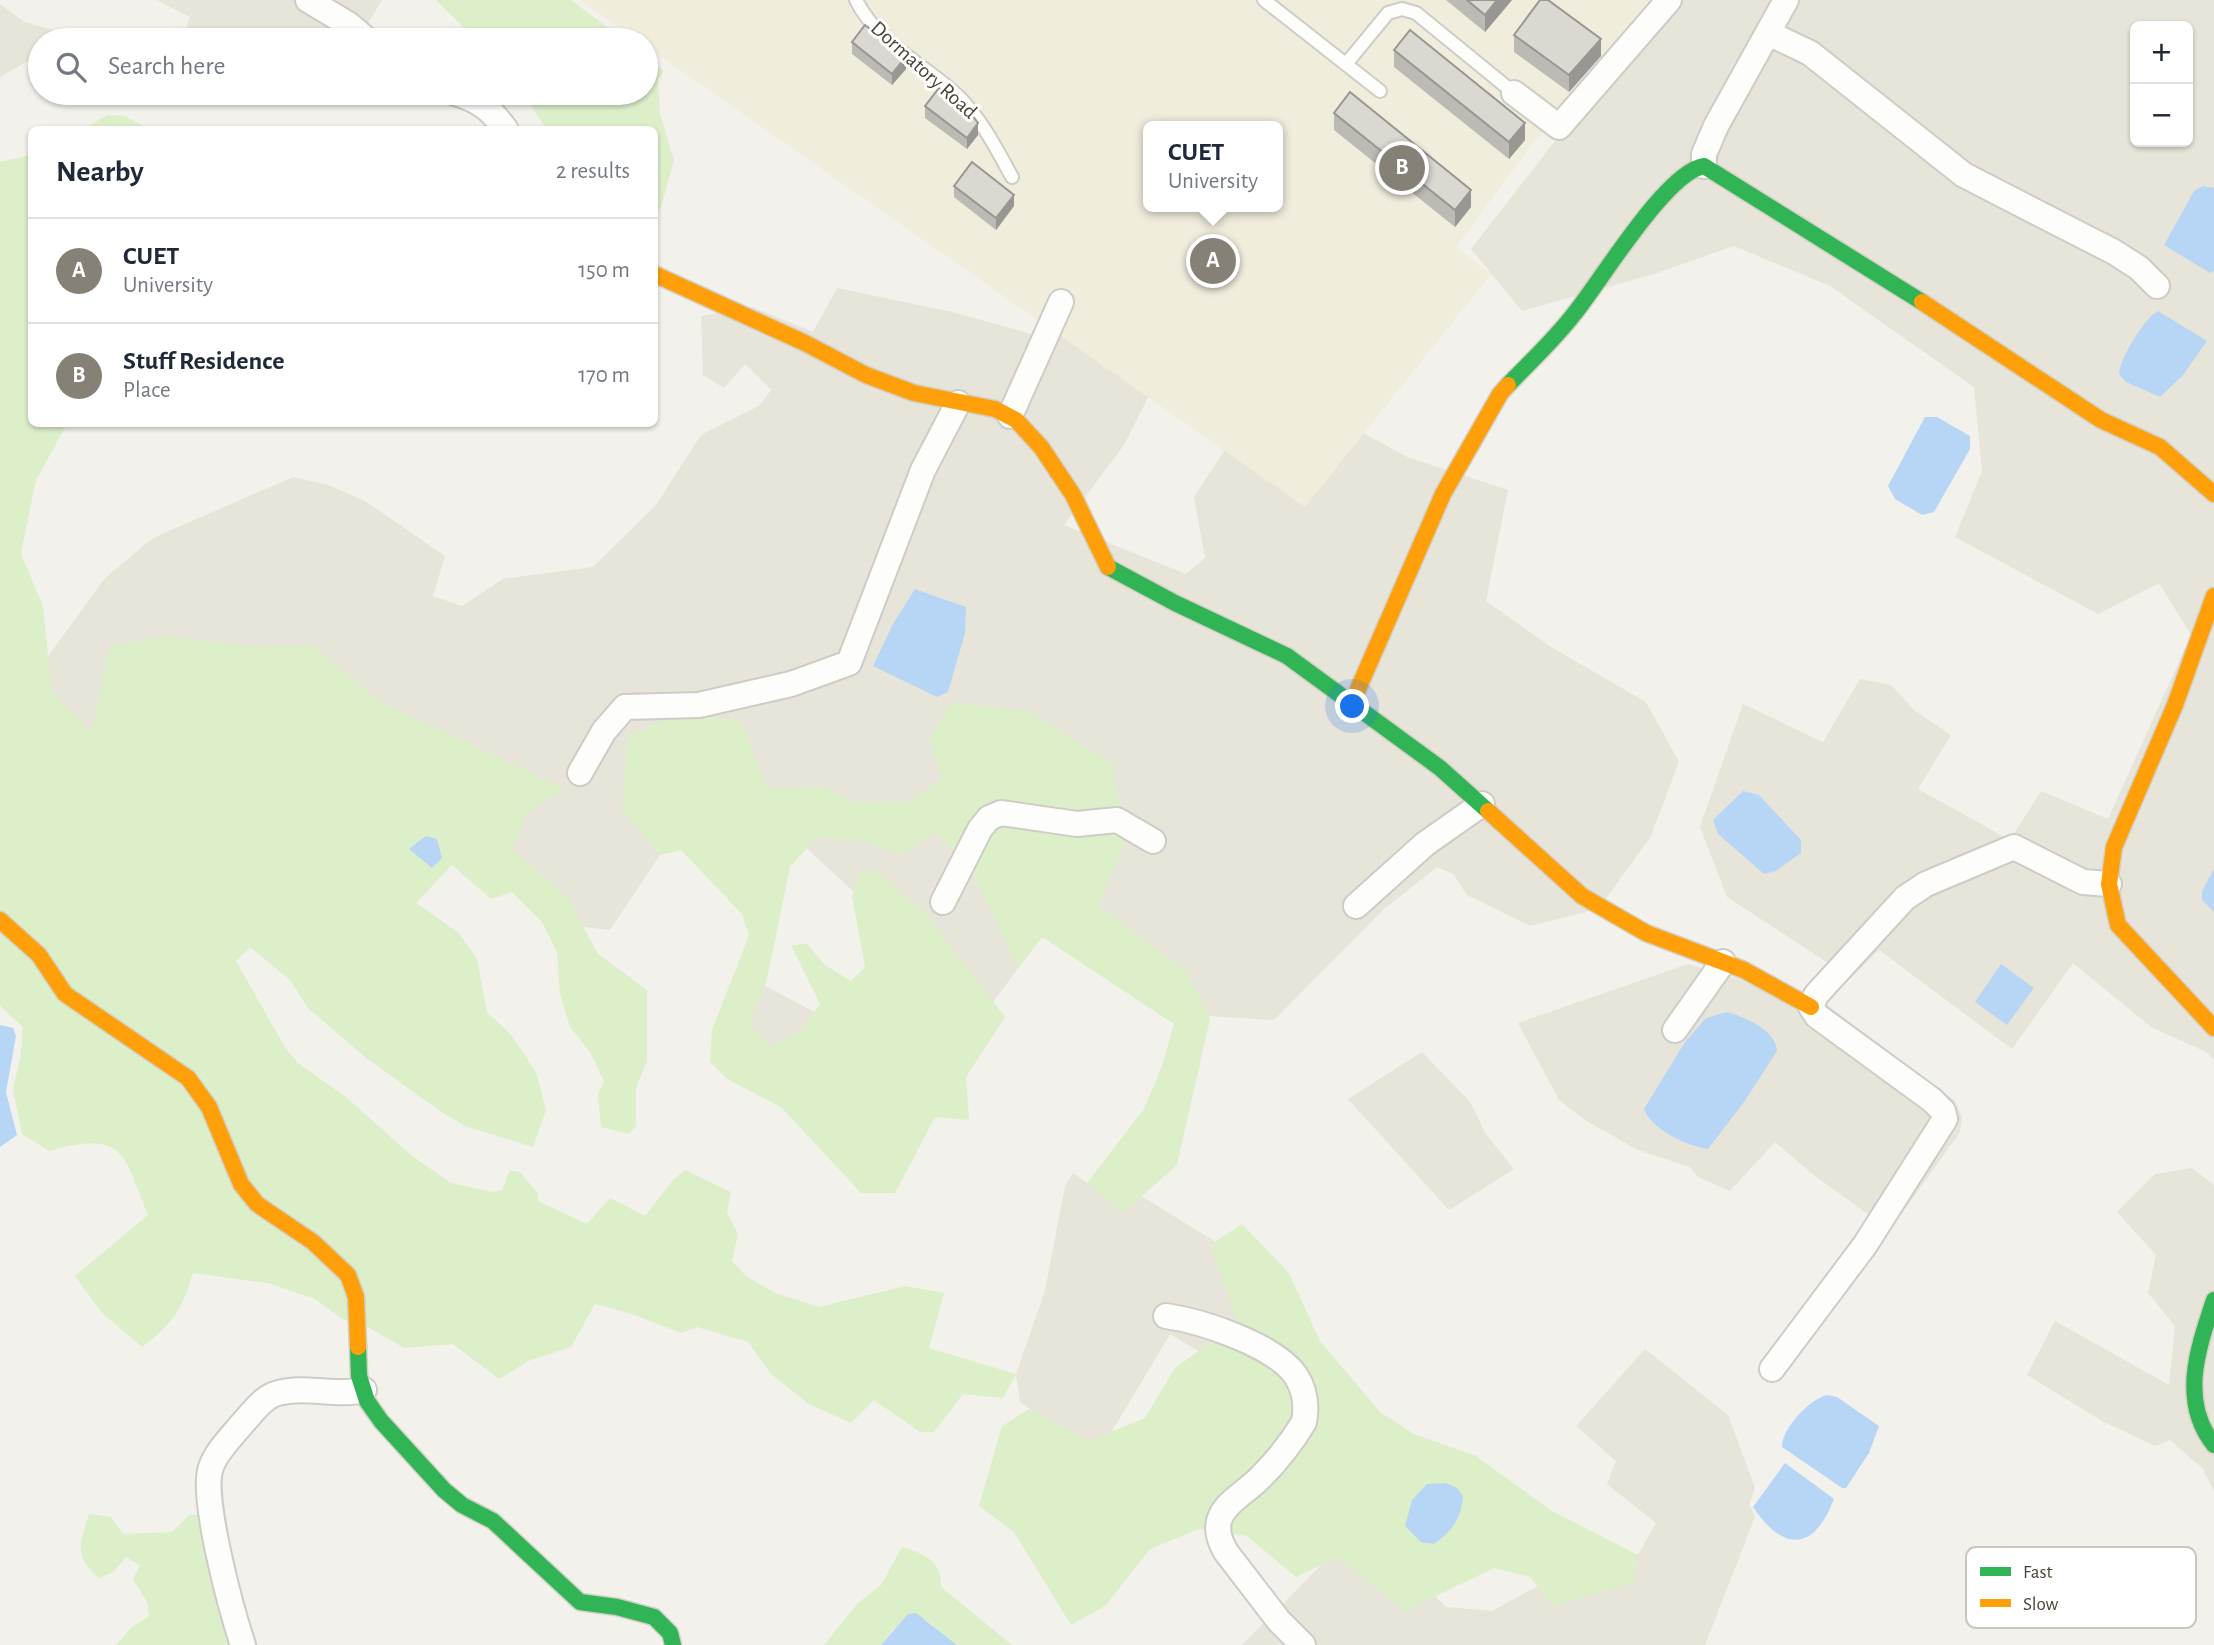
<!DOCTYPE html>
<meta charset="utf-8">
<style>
:root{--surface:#fff;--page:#f6f6f7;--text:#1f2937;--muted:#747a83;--line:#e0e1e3;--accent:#858176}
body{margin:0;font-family:"Alegreya Sans",sans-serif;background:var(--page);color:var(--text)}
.controls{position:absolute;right:21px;top:21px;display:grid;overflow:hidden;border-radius:10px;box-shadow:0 2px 5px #0004}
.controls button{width:63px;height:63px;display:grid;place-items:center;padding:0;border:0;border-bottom:2px solid var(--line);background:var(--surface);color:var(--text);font:35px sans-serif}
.you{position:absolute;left:1353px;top:707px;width:24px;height:24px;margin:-18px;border:5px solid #fff;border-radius:50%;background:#1a73e8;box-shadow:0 0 0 10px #1a73e833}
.badge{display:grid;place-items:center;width:46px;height:46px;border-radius:50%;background:var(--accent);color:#fff;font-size:23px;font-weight:700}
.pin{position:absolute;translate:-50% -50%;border:4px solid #fff;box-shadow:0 2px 7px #0006}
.popup{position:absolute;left:1143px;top:121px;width:140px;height:91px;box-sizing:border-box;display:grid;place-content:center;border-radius:10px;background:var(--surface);filter:drop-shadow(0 2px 5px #0005);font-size:23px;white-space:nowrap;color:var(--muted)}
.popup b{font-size:26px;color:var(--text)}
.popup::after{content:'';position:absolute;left:50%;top:100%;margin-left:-14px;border:14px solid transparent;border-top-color:var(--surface)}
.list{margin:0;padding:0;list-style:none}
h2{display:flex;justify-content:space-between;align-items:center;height:91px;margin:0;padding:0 28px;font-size:30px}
h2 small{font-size:23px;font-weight:400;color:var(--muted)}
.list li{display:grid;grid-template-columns:46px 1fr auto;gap:21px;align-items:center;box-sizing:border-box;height:105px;padding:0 28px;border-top:2px solid var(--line)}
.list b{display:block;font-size:26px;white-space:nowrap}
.list p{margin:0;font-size:23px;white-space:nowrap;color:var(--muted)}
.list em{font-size:23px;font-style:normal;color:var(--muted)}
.icon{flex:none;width:38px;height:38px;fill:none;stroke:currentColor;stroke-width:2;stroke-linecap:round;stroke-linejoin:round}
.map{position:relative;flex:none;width:2214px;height:1645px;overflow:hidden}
.search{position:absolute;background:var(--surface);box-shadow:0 2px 5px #0004;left:28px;top:28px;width:630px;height:77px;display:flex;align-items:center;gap:18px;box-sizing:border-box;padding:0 24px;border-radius:38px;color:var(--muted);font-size:26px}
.panel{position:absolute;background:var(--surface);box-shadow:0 2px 5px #0004;left:28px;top:126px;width:630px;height:301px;border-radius:10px}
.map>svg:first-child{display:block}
.residential{fill:#e7e4d9;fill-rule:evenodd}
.education{fill:#f1eddd;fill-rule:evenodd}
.green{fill:#dcefc9}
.water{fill:#b7d6f5}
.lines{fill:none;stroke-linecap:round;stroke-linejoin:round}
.lane-casing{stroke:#ceccc6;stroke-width:16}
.street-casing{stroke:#ceccc6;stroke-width:28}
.fast-casing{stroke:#d2d0c2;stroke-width:19}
.slow-casing{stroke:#d2d0c2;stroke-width:19}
.lane{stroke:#fdfdfc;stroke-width:12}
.street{stroke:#fdfdfc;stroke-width:24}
.fast{stroke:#30b455;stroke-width:16}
.slow{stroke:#ff9f0a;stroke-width:16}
.wall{fill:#bcbab5}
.shaded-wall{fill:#999793}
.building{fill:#dbd8d2;stroke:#999793;stroke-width:2}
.labels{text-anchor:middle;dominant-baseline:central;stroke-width:6;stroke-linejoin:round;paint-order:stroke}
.street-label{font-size:21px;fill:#4a4436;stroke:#fff}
.key{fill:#fff;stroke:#c9c7c3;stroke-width:2}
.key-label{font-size:19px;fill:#4a4436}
</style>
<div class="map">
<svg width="2214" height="1645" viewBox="0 0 2214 1645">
<rect width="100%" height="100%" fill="#f2f1ec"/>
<g class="residential">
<path d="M157,0H382L358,40H183L190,17Z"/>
<path d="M1681,0H2214V1060L2206,1052L2151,1027L2073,963L2012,1049L1879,950L1851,978L1727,897L1700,827L1743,704L1823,742L1860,679L1891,685L1915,711L1951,735L1918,789L2010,840L2041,791L2108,819L2191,635L2159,583L2098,614L1955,537L1982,471L1974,387L1830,286L1734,246L1654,274L1522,311L1471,249L1594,91ZM2135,26H2188V142H2135Z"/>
<path d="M0,4L24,22L57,31L49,40H40V51L36,56L0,77Z"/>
<path d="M837,288L952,312L1039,336L1090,320L1162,370L1124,445L1064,525L1186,574L1205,558L1194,497L1232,439L1343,422L1407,457L1508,490L1486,601L1551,647L1646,702L1679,762L1650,838L1598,909L1530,926L1467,895L1453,874L1437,867L1384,909L1274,1020L1178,1014L1042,937L993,1002L902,936L791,834L728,794L660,855L610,930L542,922L450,824L84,763L38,670L105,578L153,538L293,477L328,485L365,501L445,556L433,596L462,606L503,579L593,567L656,505L701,435L759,406L771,390L745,364L724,388L703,375L701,316L752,307L813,332Z"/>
<path d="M1688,964L1826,1004L1955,1101L1962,1117L1960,1132L1890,1230L1815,1176L1775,1142L1730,1191L1698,1177L1690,1167L1638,1150L1585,1120L1559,1100L1518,1023Z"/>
<path d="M737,971L816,1013L781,1072L712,1030Z"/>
<path d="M1422,1052L1471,1103L1485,1133L1514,1169L1449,1210L1348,1099Z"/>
<path d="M2192,1168L2214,1185V1492L2203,1469L2170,1440L2155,1446L2102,1421L2027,1375L2055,1321L2169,1385L2175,1326L2148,1293L2156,1255L2117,1212L2155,1174Z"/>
<path d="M1073,1173L1087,1183L1143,1197L1248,1262L1268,1318L1217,1362L1170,1334L1097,1456L1020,1402L1016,1374L1045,1291L1065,1186Z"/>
<path d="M1645,1349L1728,1415L1755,1488L1749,1504L1755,1517L1705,1645H1242L1340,1546L1385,1544L1446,1607L1492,1611L1558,1575L1638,1555L1656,1523L1607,1484L1616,1461L1576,1426Z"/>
</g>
<path class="education" d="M580,0H1668L1533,143L1456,247L1491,274L1305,507L646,46V40H637ZM1148,126H1278V207H1148Z"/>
<g class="green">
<path d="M436,0H571L624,40H477Z"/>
<path d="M646,57L664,71L658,81L660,114L674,160L661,207L655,214L654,130L546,129L523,93H646Z"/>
<path d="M108,115L125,116L149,129H82Z"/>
<path d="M31,155L32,424H67L36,480L21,553L43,607L52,692L92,732L109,647L163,636L254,647L313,645L378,701L564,788L526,813L513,850L569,899L597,953L647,990V1061L636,1088V1127L628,1134L601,1127L598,1095L604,1081L590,1052L570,1027L560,994L557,952L542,922L512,892L491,899L452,865L416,903L459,933L477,959L487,1012L512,1036L536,1072L546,1110L533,1147L465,1126L443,1113L365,1057L308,1008L290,980L250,947L236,961L286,1049L298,1063L346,1097L411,1155L451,1183L493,1192L502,1190L510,1170L520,1172L538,1193V1201L587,1224L610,1198L645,1216L674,1179L685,1170L731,1192L727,1213L738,1234L732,1261L747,1277L775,1293L819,1307L905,1286L944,1293L929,1348L1016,1374L1003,1398L963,1394L934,1432H920L874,1400L851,1423L809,1404L771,1374L748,1342L697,1327L681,1333L632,1314L595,1304L571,1347L528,1361L499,1379L453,1344L404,1348L368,1327L342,1319L315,1299L268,1283L193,1273C182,1309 173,1324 142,1347L102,1313L75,1276L148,1215C123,1152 124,1130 49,1151L22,1134L13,1090L21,1053L23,1027L0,1006V162Z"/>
<path d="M952,702L1027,711L1113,764L1125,843L1098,906L1187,972L1210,1019L1177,1165L1124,1212L1087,1183L1144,1109L1162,1066L1174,1024L1042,937L1018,968L971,870L935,832L903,855L859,841L816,838L790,867L767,979L749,1024L770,1046L801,1031L820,1004L791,945L807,944L825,965L851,981L865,967L852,896L861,870L876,871L924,912L1005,1017L966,1077L969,1120L935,1117L895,1193H861L781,1107L727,1079L710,1062L712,1030L749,935L742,914L681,850L660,855L622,810L628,736L683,712L742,722L766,788L823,787L855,802L912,801L942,778L929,738Z"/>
<path d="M1242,1224L1289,1273L1320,1341L1380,1412L1414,1434L1476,1456L1552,1511L1638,1555L1634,1582L1553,1606L1530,1577L1494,1568L1405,1611L1337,1557L1296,1577L1247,1536L1199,1529L1150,1549L1106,1605L1071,1625L1014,1532L979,1506L1002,1426L1029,1409L1089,1441L1145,1418L1175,1368L1238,1323L1210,1245Z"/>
<path d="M89,1514L111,1517L123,1534L172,1532L189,1515H206L241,1645H116L132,1627L149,1616L147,1602L133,1579L140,1565L126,1557L113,1572L99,1578C73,1557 80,1542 89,1514Z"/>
<path d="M902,1547C924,1553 943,1562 941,1587L1012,1645H957L926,1620L893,1629L881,1645H824L858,1603L881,1585Z"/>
</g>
<g class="water">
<path d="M2203,186L2214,188V271L2210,273L2164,245L2194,191Z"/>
<path d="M2158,311L2207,341L2183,375L2160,397L2126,382L2119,374C2119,360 2145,317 2158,311Z"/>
<path d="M1925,417H1937L1970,436V449L1934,512L1922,515L1895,499L1888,486Z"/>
<path d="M915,589L966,607L965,633L948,692L937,697L873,666L893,624Z"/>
<path d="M1743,791L1759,795L1801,840V853L1776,871L1764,874L1718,834L1713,820Z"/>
<path d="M426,836L437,839L442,858L432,868L409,849Z"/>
<path d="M2214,869V912L2202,900V891Z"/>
<path d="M2001,964L2034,988L2007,1025L1975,1002Z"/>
<path d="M1727,1012C1745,1017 1776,1030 1777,1051L1744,1102L1708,1149C1687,1146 1652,1130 1644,1109L1685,1042L1706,1018Z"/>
<path d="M0,1025L13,1028L16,1036L6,1092L17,1135L0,1147Z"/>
<path d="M1827,1395L1837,1397L1879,1426L1869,1453L1846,1488H1842L1782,1447C1781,1429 1810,1399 1827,1395Z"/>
<path d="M1785,1463L1834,1499C1814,1551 1784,1553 1753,1507Z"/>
<path d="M1446,1483L1457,1488L1463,1496C1461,1519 1453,1530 1434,1544L1421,1542L1405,1526L1412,1500L1427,1484Z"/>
<path d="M916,1613L957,1645H881L908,1614Z"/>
</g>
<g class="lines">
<g class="lane-casing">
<g id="lane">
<path d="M856,0C878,44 924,64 958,96C982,120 996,148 1012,177"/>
<path d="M1264,0L1380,91"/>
<path d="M1346,64L1388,13L1402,9L1416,13L1514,93"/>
</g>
</g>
<g class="street-casing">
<g id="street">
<path d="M308,0L348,24L367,40"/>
<path d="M1768,33L1810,53L1964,175L2114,252L2139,268L2157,286"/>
<path d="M455,93C479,100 492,110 506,130"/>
<path d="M1514,93L1559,127L1669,0"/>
<path d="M1704,166V154L1716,126L1786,0"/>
<path d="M1010,416L1061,302"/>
<path d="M580,773L604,731L625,707L699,705L791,684L849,663L923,470L958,403"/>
<path d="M943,902L980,829L989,818L1001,813L1077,824L1117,820L1153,841"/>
<path d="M1356,906L1425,844L1482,804"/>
<path d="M1675,1030L1723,962"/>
<path d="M1166,1316C1201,1321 1275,1345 1296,1376C1305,1390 1307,1406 1304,1422C1292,1442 1276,1462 1260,1478C1238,1500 1202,1512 1226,1552L1279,1621L1303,1645"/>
<path d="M1772,1369L1865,1245L1945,1119L1943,1111L1932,1100L1817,1016L1811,1007L1816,995L1905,898L1926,884L2014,847L2083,882L2109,884"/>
<path d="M243,1645C232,1612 200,1496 211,1467C216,1452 232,1436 242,1424C253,1412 263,1397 278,1393C306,1385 336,1397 364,1390"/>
</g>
</g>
<g class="fast-casing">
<g id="fast">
<path d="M1508,385C1530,362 1555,339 1574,314C1601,281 1666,172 1704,166L1922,302"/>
<path d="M1108,567L1175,603L1287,656L1440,768L1488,811"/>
<path d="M2214,1300C2198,1348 2179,1401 2214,1445"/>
<path d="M358,1347L359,1376L367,1401L381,1421L444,1490L462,1505L493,1521L580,1602L617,1607L654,1617L670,1633L673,1645"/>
</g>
</g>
<g class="slow-casing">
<g id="slow">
<path d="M654,274L805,343L866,375L914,393L995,409L1016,420L1041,447L1073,495L1108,567"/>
<path d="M1922,302L2101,420L2160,447L2214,494"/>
<path d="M2214,596L2175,705L2114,847L2109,884L2118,925L2214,1028"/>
<path d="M1352,703L1443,494L1500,394L1508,385"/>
<path d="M1488,811L1582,896L1646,933L1744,970L1811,1007"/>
<path d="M0,920L39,955L65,994L188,1078L209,1107L241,1184L257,1204L313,1242L348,1275L356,1297L358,1347"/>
</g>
</g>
<use href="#lane" class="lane"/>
<use href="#street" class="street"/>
<use href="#fast" class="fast"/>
<use href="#slow" class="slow"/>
</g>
<g class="wall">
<path d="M1446,0H1512L1485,32Z"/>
<path d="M1514,35L1601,56L1569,92L1514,52Z"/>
<path d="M852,42L906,69L892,85L852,54Z"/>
<path d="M1394,50L1525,140L1509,159L1394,67Z"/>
<path d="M925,106L978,135L967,149L925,118Z"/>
<path d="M1334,113L1471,207L1455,227L1334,130Z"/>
<path d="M954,186L1014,206L996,230L954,197Z"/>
</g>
<g class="shaded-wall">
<path d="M1497,0H1512L1485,32V15Z"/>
<path d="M1601,39V56L1569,92V75Z"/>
<path d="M906,57V69L892,85V74Z"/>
<path d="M978,123V135L967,149V138Z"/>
<path d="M1525,123V140L1509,159V142Z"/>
<path d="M1471,190V207L1455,227V210Z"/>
<path d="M1014,195V206L996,230V218Z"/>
</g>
<g class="building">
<path d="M1467,0H1497L1485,15Z"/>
<path d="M1540,0H1548L1601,39L1569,75L1514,35Z"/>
<path d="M865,25L906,57L892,74L852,42Z"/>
<path d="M1410,30L1525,123L1509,142L1394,50Z"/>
<path d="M939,88L969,111L978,123L967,138L925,106Z"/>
<path d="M1350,92L1471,190L1455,210L1334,113Z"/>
<path d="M972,162L1014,195L996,218L954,186Z"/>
</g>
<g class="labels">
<g class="street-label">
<text transform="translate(924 70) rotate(42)">Dormatory Road</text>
</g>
</g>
<rect x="1966" y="1547" width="230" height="81" rx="10" class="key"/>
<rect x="1980" y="1567" width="31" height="9" fill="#30b455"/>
<rect x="1980" y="1599" width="31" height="8" fill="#ff9f0a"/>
<g class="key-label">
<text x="2023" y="1578">Fast</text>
<text x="2023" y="1610">Slow</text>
</g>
</svg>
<div class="controls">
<button>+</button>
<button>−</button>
</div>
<div class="you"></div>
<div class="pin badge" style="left:1213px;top:261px">A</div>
<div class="popup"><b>CUET</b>University</div>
<div class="pin badge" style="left:1402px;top:168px">B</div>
<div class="search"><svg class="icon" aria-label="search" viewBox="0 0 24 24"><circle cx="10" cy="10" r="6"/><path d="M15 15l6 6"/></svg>Search here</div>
<section class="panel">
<h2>Nearby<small>2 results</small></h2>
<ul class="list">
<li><span class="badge">A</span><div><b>CUET</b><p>University</p></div><em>150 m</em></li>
<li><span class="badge">B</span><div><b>Stuff Residence</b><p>Place</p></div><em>170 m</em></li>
</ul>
</section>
</div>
